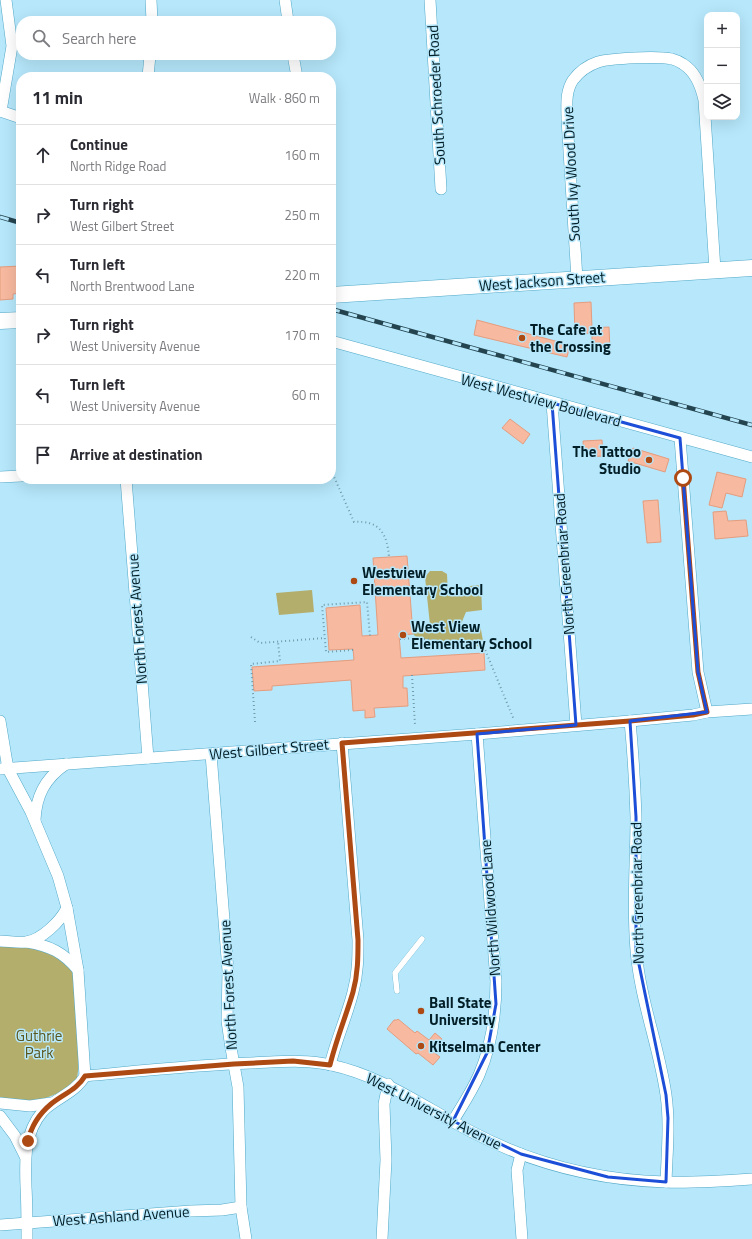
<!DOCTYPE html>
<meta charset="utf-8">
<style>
:root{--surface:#fff;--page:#f7f7f7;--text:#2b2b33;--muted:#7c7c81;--line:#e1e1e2}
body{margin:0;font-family:"Titillium Web",sans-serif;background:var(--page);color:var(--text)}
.controls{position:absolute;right:12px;top:12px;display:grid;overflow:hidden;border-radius:8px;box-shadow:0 4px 16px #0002}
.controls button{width:36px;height:36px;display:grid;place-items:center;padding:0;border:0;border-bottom:1px solid var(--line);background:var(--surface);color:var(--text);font:20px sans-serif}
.stop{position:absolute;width:12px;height:12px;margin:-9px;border:3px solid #ad4913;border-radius:50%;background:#fff}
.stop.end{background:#ad4913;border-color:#fff;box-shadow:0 1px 4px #0008}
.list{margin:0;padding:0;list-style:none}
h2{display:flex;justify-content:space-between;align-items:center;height:52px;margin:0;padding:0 16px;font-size:17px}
h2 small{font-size:13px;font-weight:400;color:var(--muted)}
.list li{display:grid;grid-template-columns:26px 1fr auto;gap:12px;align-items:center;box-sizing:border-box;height:60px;padding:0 16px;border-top:1px solid var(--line)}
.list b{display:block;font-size:15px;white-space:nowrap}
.list p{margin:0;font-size:13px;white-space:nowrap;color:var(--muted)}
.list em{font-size:13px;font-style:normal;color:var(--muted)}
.icon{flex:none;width:22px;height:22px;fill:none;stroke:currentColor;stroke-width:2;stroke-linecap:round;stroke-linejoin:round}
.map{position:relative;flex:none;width:752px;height:1239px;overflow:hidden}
.search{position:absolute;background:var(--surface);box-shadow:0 4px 16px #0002;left:16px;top:16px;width:320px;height:44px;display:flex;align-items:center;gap:10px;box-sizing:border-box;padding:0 14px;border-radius:16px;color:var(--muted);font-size:15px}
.panel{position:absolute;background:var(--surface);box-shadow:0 4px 16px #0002;left:16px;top:72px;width:320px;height:412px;border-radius:16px}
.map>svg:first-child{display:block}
.green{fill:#b4ae6d}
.building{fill:#f7b99f;stroke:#e49d7f}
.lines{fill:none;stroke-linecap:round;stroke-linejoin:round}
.service-casing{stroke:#50a8c7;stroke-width:6}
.minor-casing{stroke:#50a8c7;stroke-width:12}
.secondary-casing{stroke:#50a8c7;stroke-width:17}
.path{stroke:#729bab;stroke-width:2;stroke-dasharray:1 3;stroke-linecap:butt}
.service{stroke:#fff;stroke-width:5.5}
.minor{stroke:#fff;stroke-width:11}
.secondary{stroke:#fff;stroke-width:16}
.rail-casing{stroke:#24444f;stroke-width:4.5}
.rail{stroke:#b6e7fb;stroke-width:3;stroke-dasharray:9;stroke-linecap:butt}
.route{stroke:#ad4913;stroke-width:5}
.marked{fill:none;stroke:#1d4ed8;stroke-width:3;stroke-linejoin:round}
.poi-dot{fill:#ad4913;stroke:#b6e7fb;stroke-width:1.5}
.labels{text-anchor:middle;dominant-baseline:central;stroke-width:3;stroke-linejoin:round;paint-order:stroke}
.street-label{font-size:15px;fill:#021e27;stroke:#b6e7fb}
.poi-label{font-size:15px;font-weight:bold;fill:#021e27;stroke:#b6e7fb;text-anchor:start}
.park-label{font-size:15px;fill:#5b561b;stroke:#b6e7fb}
</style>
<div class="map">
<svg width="752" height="1239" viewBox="0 0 752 1239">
<rect width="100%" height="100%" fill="#b6e7fb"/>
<g class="green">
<path d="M430,571H442L447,574L448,596H455L470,586L481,585L482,610L466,612L461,624H480L484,647L417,638L413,634L412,625H430L425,577Z"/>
<path d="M312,590L314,612L279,615L276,593Z"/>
<path d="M0,946C23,947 49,946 66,964C68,966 72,970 73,974C78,988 83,1072 75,1083C73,1085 69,1087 67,1088C47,1101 23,1105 0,1097Z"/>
</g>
<g class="building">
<path d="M21,266V293L13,294V299L0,300V267Z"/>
<path d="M591,302L592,328L609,327L610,350L592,351V333L575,334L574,303Z"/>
<path d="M477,320L570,345L567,357L474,335Z"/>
<path d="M510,419L530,434L523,444L502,428Z"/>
<path d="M602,440L603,456L584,457L583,441Z"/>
<path d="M633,448L669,459L665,472L628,461Z"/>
<path d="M717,472L746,479L742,497L726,493L722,508L709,505Z"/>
<path d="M658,500L661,542L647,543L643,501Z"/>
<path d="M726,511L728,521L746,520L748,536L715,539L713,512Z"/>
<path d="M407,556L413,634L399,635L401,658L484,653L485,670L403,676V688H407L408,706L374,708L375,717L365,718V710L353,711L351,680L272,686V690L254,691L252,667L354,660L353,649L329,650L326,608L360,605L362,636L378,635L373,558Z"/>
<path d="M398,1019L415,1033L417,1031L429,1040L435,1033L442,1039L432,1051L440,1057L433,1065L418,1053L416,1054L387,1029L394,1020H397Z"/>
</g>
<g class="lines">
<g class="service-casing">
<path id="service" d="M397,991L395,973L422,939"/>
</g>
<g class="minor-casing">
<g id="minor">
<path d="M151,0L152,21"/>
<path d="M285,0L288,21"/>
<path d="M430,0L441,189"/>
<path d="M293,55L297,77"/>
<path d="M148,77L150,55"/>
<path d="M0,111L21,118"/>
<path d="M1,111L12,46L6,0"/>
<path d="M577,279L567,119C567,106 565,92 573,80C579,72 589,65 598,62C612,58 658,56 672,59C676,60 680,62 683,64C696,72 701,86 704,100L715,270"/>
<path d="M331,341L752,457"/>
<path d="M552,403L576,725"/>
<path d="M680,438L698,672L707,712"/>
<path d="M0,477L21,476"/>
<path d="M126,479L148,758"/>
<path d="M0,721L8,769L31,812L58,876L67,908L78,970L85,1076"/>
<path d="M630,721C633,753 635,785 636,817C636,862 632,906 636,950C640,1000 659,1046 666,1095C670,1124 667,1153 666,1182"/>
<path d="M211,754L228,971L227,1021L231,1048L238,1087L241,1207L246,1239"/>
<path d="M0,769L477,734L630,721L693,715L707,712L752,709"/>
<path d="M35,820C36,796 45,778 66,764"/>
<path d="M0,941C8,941 18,943 26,942C41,940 60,922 67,908"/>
<path d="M27,942C50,946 63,952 78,970"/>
<path d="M330,1065C336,1040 347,1016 353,992C358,974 358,957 358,940L342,743"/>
<path d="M0,1103L30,1106L51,1103"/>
<path d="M0,1116L15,1136L25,1156"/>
<path d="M453,1121C462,1106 472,1091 479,1075C492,1045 496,1013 496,981L477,734"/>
<path d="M521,1154L517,1170L522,1239"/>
<path d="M0,1225L191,1211L222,1210L241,1207"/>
<path d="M27,1239C27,1222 27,1204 26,1187C25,1160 24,1133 43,1111C56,1098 75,1093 85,1076C140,1071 196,1065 251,1063C278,1062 305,1059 331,1065C383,1076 425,1108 472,1132C531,1163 598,1180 665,1182C694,1183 723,1181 752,1179"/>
<path d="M382,1239L386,1160L384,1104L388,1084"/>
</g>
</g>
<g class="secondary-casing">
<g id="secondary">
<path d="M331,295L752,268"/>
<path d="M0,321L21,320"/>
</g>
</g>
<g class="path">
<path d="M331,470L354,522C380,520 387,534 389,557"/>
<path d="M251,637L260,643L325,638"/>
<path d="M400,639L417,638L484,647L514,720"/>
<path d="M353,650L326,652L322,605L367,602L370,636"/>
<path d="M412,675L415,725"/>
<path d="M255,722L251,664L280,661L278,642"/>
</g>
<use href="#service" class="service"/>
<use href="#minor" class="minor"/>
<use href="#secondary" class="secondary"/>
<g class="rail-casing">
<g id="rail">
<path d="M0,217L21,223"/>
<path d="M331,309L752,425"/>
</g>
</g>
<use href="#rail" class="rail"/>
</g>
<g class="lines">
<path class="route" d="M28,1141C31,1127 39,1114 51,1104C63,1094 77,1090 85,1076L234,1064L293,1061L330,1065C336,1040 346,1016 353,992C358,974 358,957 358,940L342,743L630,721L693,715L707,712L698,672L683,478"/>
</g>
<path class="marked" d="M552,403L680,438L698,672L707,712L630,721L636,817V950L666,1095L668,1118L666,1182L608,1177L521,1154L453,1121L487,1053L496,1004L477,734L576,725Z"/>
<g class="poi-dot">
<circle cx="522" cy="338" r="4"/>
<circle cx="649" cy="460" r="4"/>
<circle cx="354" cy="581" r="4"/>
<circle cx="403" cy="635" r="4"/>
<circle cx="421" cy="1011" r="4"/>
<circle cx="421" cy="1046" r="4"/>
</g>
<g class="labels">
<g class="street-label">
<text transform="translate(436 95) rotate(-93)">South Schroeder Road</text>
<text transform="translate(571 174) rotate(-93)">South Ivy Wood Drive</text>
<text transform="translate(542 281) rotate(-4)">West Jackson Street</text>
<text transform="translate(541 400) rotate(15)">West Westview Boulevard</text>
<text transform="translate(564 564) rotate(-94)">North Greenbriar Road</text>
<text transform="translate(137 619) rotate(-94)">North Forest Avenue</text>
<text transform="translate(269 749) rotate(-5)">West Gilbert Street</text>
<text transform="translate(637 893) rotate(-91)">North Greenbriar Road</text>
<text transform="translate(490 908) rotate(-94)">North Wildwood Lane</text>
<text transform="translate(228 985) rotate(-93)">North Forest Avenue</text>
<text transform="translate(434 1111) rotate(27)">West University Avenue</text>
<text transform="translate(121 1216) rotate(-4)">West Ashland Avenue</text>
</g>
<g class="poi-label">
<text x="530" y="329">The Cafe at<tspan x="530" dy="17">the Crossing</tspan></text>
<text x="641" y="451" text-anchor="end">The Tattoo<tspan x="641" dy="17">Studio</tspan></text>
<text x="362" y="572">Westview<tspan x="362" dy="17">Elementary School</tspan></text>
<text x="411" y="626">West View<tspan x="411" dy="17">Elementary School</tspan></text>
<text x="429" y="1002">Ball State<tspan x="429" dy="17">University</tspan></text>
<text x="429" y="1046">Kitselman Center</text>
</g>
<g class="park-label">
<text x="39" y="1035">Guthrie<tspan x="39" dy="17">Park</tspan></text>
</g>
</g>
</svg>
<div class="controls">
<button>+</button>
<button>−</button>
<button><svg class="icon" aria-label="layers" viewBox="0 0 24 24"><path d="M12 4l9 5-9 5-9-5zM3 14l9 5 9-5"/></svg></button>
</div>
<div class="stop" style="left:683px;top:478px"></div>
<div class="stop end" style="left:28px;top:1141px"></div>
<div class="search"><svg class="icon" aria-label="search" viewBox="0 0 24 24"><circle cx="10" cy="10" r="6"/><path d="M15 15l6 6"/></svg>Search here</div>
<section class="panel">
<h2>11 min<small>Walk · 860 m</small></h2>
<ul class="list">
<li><svg class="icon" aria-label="ahead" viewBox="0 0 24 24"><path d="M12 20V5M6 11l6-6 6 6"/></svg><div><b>Continue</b><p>North Ridge Road</p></div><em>160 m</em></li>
<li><svg class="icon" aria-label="right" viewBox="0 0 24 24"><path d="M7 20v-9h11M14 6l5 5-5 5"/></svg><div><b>Turn right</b><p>West Gilbert Street</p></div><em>250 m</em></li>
<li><svg class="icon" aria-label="left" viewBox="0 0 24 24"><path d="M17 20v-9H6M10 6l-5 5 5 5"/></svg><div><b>Turn left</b><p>North Brentwood Lane</p></div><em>220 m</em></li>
<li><svg class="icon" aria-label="right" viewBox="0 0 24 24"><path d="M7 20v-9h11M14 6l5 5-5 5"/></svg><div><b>Turn right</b><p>West University Avenue</p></div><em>170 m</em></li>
<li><svg class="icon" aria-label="left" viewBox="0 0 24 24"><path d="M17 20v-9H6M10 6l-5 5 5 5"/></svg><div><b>Turn left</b><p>West University Avenue</p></div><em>60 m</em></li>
<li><svg class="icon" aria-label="arrive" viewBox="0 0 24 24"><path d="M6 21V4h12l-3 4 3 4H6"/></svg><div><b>Arrive at destination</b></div></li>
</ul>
</section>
</div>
